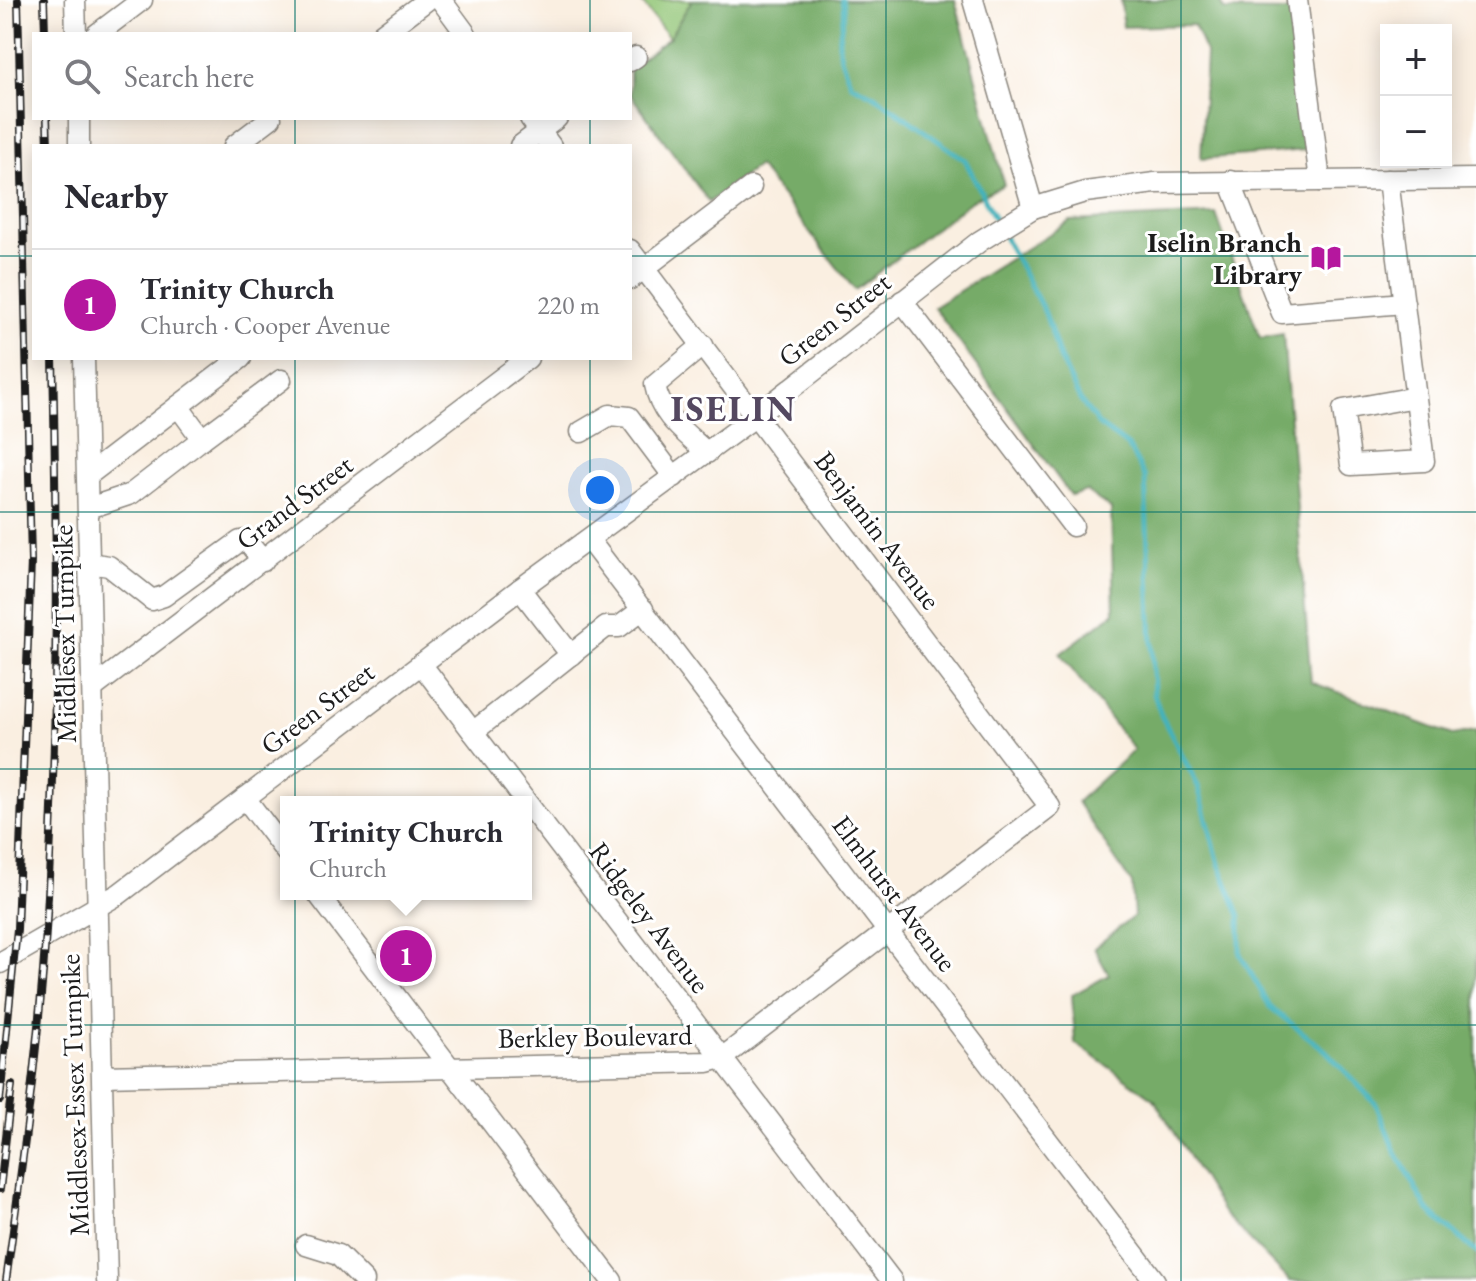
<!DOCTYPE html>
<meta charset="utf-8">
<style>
:root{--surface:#fff;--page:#f7f7f7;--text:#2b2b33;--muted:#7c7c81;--line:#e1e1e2;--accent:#b5179e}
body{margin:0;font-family:"EB Garamond",serif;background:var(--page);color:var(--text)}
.controls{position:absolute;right:24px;top:24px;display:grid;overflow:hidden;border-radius:0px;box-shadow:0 4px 20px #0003}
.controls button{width:72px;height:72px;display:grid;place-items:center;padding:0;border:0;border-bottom:2px solid var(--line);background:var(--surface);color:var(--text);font:40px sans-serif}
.you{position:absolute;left:600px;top:490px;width:28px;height:28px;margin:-20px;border:6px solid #fff;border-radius:50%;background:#1a73e8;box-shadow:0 0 0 12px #1a73e833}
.badge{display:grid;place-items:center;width:52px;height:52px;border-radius:50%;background:var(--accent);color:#fff;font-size:26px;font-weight:700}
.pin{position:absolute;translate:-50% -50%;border:4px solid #fff;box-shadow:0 2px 8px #0006}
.popup{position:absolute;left:280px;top:796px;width:252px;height:104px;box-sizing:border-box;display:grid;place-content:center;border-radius:0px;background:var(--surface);filter:drop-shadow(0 2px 6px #0005);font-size:26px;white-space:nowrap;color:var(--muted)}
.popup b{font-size:30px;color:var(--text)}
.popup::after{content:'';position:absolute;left:50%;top:100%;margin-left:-16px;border:16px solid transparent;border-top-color:var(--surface)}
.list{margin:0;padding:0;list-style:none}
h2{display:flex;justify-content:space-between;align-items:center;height:104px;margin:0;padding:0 32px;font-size:34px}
h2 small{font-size:26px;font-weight:400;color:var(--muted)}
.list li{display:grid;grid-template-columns:52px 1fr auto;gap:24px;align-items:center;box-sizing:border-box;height:112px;padding:0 32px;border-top:2px solid var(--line)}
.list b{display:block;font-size:30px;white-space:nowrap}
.list p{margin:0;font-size:26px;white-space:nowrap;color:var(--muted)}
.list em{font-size:26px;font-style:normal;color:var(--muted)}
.icon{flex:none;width:44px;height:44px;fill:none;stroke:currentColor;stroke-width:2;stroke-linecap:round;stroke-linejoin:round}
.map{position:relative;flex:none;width:1476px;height:1281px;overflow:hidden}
.search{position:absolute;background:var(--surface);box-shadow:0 4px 20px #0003;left:32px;top:32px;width:600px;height:88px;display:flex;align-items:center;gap:20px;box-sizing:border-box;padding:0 28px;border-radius:0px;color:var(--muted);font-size:30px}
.panel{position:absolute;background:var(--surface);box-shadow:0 4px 20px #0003;left:32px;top:144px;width:600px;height:216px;border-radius:0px}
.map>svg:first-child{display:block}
.green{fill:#93c677;stroke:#58714a;stroke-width:2}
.forest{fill:#76ab68;stroke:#496442;stroke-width:2}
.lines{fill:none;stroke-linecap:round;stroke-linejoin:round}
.stream{stroke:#43b2bc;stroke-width:5}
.minor-casing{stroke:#8b867e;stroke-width:23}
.minor{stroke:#fff;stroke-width:20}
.rail-casing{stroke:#1c1c1c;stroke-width:8}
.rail{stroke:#fff;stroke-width:5;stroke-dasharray:15;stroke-linecap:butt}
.grid{fill:none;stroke:#0f766e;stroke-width:2;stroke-opacity:0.55}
.labels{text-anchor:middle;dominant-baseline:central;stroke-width:6;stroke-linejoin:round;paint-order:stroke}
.poi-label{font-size:28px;font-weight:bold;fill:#1c1c1c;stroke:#fff;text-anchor:end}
.street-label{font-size:28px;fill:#1c1c1c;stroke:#fff}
.district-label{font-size:36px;font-weight:bold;letter-spacing:2px;fill:#544860;stroke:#fff}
</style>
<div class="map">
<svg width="1476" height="1281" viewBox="0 0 1476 1281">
<rect width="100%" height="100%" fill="#fff"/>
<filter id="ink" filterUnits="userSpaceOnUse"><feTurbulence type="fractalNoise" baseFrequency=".0125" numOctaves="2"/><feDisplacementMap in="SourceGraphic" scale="16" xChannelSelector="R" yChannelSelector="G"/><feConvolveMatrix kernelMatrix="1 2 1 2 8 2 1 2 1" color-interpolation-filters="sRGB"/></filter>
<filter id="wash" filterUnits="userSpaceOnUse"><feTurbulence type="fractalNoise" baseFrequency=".006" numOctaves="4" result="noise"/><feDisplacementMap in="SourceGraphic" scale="32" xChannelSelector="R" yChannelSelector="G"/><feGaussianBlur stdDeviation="1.8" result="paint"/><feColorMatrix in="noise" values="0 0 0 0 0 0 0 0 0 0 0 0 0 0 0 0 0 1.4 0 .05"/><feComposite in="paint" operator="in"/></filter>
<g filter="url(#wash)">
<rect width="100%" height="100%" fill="#faefe1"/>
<path class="green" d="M640,0H692L669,38Z"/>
<g class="forest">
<path d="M692,0H955L1004,185L974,199L855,290L758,166L709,202L630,94V68L669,38Z"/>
<path d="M1121,0H1219L1224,10L1290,11L1305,150L1201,159L1206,53L1194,25L1123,27Z"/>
<path d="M1216,214L1260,338L1283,334L1311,682L1452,735L1476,731V1281H1290L1224,1214L1154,1099L1075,1043L1072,995L1109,975L1094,948L1134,916L1132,884L1077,802L1134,750L1060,654L1114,613L1111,509L1086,491L1071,496L934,307L1070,221Z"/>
</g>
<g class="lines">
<g class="stream">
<path d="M842,0C846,15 841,24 839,39C838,56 845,69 851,84L875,96L965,160L997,223"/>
<path d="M1001,231L1045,313L1060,358L1080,400L1099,425L1128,446L1145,477L1154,694L1161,715L1198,786L1219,864L1240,916V954L1270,1007L1325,1050L1376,1104L1393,1147L1427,1209L1476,1252"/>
</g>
</g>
</g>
<g filter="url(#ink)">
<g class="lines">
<g class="minor-casing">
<g id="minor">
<path d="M75,0L76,34"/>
<path d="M441,0L466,34"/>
<path d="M973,0L1033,208"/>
<path d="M1297,0L1320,181"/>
<path d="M97,34L142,0"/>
<path d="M382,34L427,0"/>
<path d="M630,61L636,57"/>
<path d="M79,118V146"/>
<path d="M530,118L551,146"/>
<path d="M234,146L271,118"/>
<path d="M520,146L557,118"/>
<path d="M1388,180L1424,461L1351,465L1343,410L1416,397"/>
<path d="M1230,181L1282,313L1404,303"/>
<path d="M630,279L751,187"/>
<path d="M902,301L1073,526"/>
<path d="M703,345L655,385C661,417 685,432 707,453"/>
<path d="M84,358L107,1281"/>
<path d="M581,432L610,415L629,417L674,477"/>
<path d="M202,439L281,380"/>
<path d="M87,476L241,358"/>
<path d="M89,508L131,494L202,439L178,406"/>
<path d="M589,540L1155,1281"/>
<path d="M89,563L109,566L152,600L164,596L240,541L246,540L263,561"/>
<path d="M520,589L571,655"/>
<path d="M421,664L892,1281"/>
<path d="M93,688L528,358"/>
<path d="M473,732L606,627H619L643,609"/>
<path d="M245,798L286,852"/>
<path d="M318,894L612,1281"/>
<path d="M0,963L119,894L520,589L756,416L980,241L1033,208L1085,192L1155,183L1476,179"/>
<path d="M103,1076L708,1062L722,1058L1050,807L630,250"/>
<path d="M306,1245L338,1255L364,1281"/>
</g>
</g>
<use href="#minor" class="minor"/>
<g class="rail-casing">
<g id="rail">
<path d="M44,0L45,34"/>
<path d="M47,118L48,146"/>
<path d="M0,1100L17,929L31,561L18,0"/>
<path d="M0,1189L12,1085"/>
<path d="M6,1281C23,1159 40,1037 47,914C58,729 57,544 53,358"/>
</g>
</g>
<use href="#rail" class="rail"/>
</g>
</g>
<path class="grid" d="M295,0V34M590,0V34M886,0V1281M1181,0V1281M295,118V146M590,118V146M0,256H34M630,256H1476M295,358V1281M590,358V1281M0,512H1476M0,769H1476M0,1025H1476"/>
<defs>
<g id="library-bare" transform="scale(2.4)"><path d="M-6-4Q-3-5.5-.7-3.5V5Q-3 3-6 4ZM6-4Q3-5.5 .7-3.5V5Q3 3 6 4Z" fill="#b5179e" stroke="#fff" stroke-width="2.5" paint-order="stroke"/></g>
</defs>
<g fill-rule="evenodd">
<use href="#library-bare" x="1326" y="258"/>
</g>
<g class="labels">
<g class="poi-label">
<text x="1302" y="242">Iselin Branch<tspan x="1302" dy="32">Library</tspan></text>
</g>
<g class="street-label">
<text transform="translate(834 319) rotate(-38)">Green Street</text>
<text transform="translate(294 502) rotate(-37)">Grand Street</text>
<text transform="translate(878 530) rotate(53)">Benjamin Avenue</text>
<text transform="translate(64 634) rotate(-91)">Middlesex Turnpike</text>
<text transform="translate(317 708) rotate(-37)">Green Street</text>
<text transform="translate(895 893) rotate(53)">Elmhurst Avenue</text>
<text transform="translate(650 917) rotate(53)">Ridgeley Avenue</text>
<text transform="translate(595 1036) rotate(-1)">Berkley Boulevard</text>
<text transform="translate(74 1095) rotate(-92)">Middlesex-Essex Turnpike</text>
</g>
<g class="district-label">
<text x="734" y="408">ISELIN</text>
</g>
</g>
</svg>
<div class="controls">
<button>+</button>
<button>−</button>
</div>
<div class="you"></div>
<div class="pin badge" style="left:406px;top:956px">1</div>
<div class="popup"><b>Trinity Church</b>Church</div>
<div class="search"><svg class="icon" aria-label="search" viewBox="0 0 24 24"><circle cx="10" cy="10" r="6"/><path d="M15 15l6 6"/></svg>Search here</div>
<section class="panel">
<h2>Nearby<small></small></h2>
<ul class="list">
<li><span class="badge">1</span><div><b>Trinity Church</b><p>Church · Cooper Avenue</p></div><em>220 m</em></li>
</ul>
</section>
</div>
